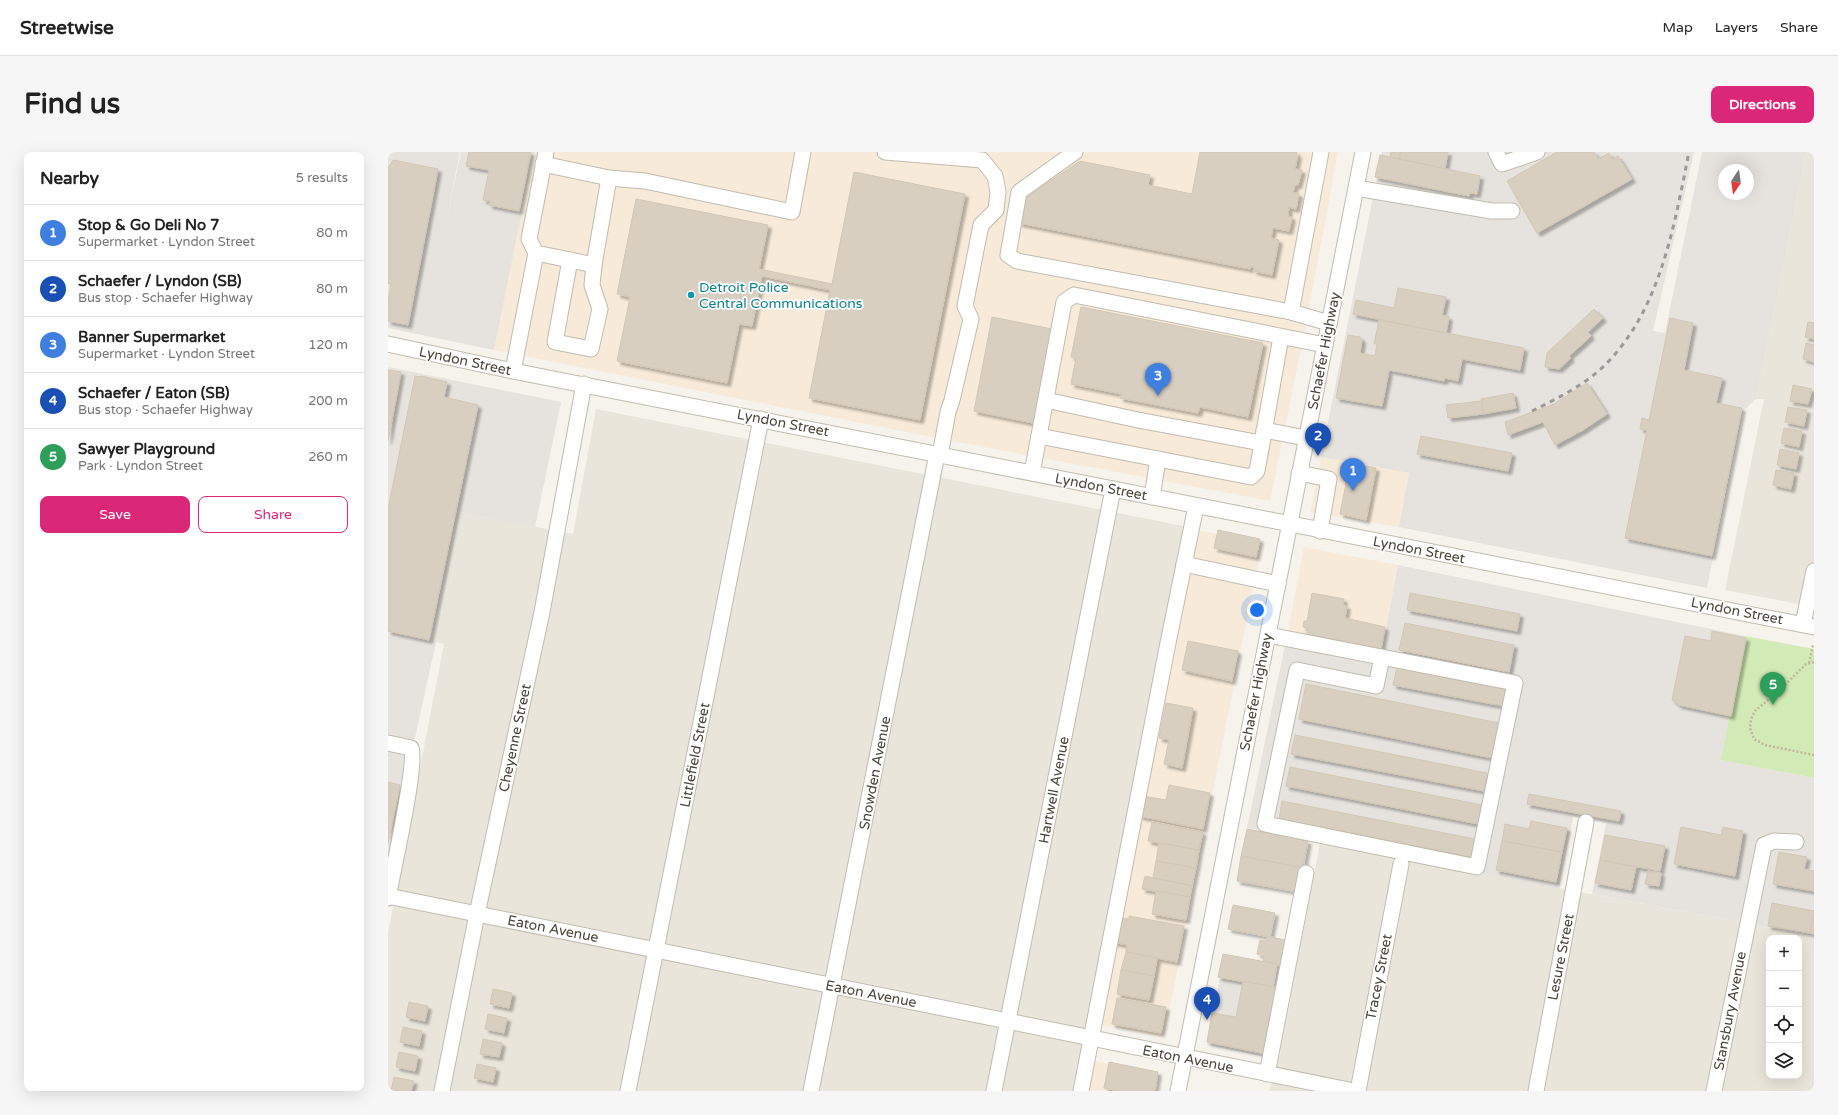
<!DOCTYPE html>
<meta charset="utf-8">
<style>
:root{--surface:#fff;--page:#f6f6f6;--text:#222;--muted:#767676;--line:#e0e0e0;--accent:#db2777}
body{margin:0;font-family:"Varela Round",sans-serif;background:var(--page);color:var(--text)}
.controls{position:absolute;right:12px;bottom:12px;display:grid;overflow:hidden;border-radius:8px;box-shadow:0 4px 16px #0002}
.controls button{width:36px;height:36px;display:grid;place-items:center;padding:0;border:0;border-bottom:1px solid var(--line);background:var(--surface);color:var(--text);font:20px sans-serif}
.compass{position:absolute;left:1330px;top:12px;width:36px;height:36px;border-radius:50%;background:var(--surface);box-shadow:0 4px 16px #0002;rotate:193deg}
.you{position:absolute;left:869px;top:458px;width:14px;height:14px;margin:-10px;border:3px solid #fff;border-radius:50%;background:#1a73e8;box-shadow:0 0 0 6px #1a73e833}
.badge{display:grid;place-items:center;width:26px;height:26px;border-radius:50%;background:var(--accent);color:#fff;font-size:13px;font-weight:700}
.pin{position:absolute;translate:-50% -33px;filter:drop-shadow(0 1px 2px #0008)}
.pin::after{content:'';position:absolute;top:21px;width:14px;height:12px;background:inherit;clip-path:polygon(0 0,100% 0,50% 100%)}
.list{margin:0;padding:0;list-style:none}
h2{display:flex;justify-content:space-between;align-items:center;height:52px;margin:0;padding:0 16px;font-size:17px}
h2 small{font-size:13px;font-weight:400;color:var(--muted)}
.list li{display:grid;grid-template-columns:26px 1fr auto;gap:12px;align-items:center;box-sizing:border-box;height:56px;padding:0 16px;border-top:1px solid var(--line)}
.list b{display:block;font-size:15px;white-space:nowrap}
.list p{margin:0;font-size:13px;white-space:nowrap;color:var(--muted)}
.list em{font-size:13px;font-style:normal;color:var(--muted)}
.actions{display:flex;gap:8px;padding:12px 16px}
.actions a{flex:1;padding:9px 0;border:1px solid var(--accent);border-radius:8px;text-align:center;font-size:14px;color:var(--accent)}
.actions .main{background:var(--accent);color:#fff}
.icon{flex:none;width:22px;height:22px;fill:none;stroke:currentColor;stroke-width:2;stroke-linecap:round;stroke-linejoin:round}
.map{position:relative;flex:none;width:1426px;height:939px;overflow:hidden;border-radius:8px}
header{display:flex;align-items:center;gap:24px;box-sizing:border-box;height:56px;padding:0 20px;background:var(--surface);border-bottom:1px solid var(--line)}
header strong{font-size:19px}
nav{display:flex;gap:22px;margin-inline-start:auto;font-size:14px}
.intro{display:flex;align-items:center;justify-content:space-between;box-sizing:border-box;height:96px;padding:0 24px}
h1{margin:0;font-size:28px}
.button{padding:10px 18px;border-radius:8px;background:var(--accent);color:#fff;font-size:14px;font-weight:700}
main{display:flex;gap:24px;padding:0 24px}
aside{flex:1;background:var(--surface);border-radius:8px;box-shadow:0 4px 16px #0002}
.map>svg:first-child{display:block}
.residential{fill:#eae5da;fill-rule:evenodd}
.commercial{fill:#f7ead8}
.industrial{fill:#e6e2dd;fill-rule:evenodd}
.green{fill:#d2eab5}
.building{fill:#d8cfc1;stroke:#d3c7b4;filter:url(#shadow)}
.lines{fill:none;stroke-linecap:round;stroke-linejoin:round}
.minor-casing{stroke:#c2bbae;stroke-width:17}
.path{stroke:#c4b79f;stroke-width:2.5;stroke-dasharray:2 2;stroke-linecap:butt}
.minor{stroke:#fff;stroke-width:15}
.rail{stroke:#9a9a9a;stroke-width:3;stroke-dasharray:5 5;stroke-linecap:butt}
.culture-dot{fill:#0f9aa8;stroke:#fff;stroke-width:1.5}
.labels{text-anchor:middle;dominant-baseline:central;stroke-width:3.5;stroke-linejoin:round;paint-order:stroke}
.culture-label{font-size:14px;fill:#0d838f;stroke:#fff;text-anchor:start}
.street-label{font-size:14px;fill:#4b4439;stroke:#fff}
</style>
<header>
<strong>Streetwise</strong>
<nav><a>Map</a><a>Layers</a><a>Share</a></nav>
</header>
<div class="intro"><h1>Find us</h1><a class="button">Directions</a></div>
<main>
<aside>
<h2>Nearby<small>5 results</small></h2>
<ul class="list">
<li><span class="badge" style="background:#3f7fe0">1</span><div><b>Stop &amp; Go Deli No 7</b><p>Supermarket · Lyndon Street</p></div><em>80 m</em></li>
<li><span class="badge" style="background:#1a4fb4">2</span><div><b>Schaefer / Lyndon (SB)</b><p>Bus stop · Schaefer Highway</p></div><em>80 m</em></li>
<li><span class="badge" style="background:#3f7fe0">3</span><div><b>Banner Supermarket</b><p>Supermarket · Lyndon Street</p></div><em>120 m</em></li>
<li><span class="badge" style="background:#1a4fb4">4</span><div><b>Schaefer / Eaton (SB)</b><p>Bus stop · Schaefer Highway</p></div><em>200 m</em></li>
<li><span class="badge" style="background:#2e9e5b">5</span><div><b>Sawyer Playground</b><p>Park · Lyndon Street</p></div><em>260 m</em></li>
</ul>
<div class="actions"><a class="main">Save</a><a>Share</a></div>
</aside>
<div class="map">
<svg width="1426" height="939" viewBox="0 0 1426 939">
<defs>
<filter id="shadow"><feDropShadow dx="3.5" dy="3.5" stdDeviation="1" flood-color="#0004"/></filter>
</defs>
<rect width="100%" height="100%" fill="#f6f3ec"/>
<g class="residential">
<path d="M1418,0H1426V455L1337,438L1376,247H1368Z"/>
<path d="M208,257L800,375L689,939H0V781L56,492L48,490L72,360L185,382Z"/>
<path d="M932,691L1426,784V939H881L892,902ZM1381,786H1411V924H1381Z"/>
</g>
<g class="commercial">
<path d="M146,0H950L916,182L882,349L569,290L106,198Z"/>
<path d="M933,305L1021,321L1011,375L923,360Z"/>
<path d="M809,378L874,391L776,885L711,872Z"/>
<path d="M916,395L1010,413L994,497L900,479Z"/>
<path d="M706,909L771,922L768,939L700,938Z"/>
</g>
<g class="industrial">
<path d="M0,0H72L58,71L73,0H146L106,198L0,176Z"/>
<path d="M994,0H1306L1265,179L1277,181L1314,0H1418L1368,247L1355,259L1319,436L1011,375L1021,321L933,305ZM1336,18H1360V42H1336Z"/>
<path d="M0,215L173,250L147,375L72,360L48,490L0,709Z"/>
<path d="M1010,413L1357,484L1333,608L1426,626V784L1204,742L1218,671L1185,665L1171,737L859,676L900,479L994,497Z"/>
<path d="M832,826L890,837L878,905L819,893Z"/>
</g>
<path class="green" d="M1357,484L1426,497V626L1333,608Z"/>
<g class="building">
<path d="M81,0H143L131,59L101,53L102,49L95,48L101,18L78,14Z"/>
<path d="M812,0H909L908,3H910L907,17L914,18L910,33H907L905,40L911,42L908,57L901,55L900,64L904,65L901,79L885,76L883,86L891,88L884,123L865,119L866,116L863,115L862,117L631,71L636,47L692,9L762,23L760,33L804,42Z"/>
<path d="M1003,0H1013L1011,7L1002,5Z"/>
<path d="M1013,0H1060L1057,17L1011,7Z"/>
<path d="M1169,0H1206L1210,7L1221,1L1224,7L1230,4L1244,27L1149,81L1119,29Z"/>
<path d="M992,3L1092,24L1089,42L1082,41L1081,44L987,25Z"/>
<path d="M5,8L50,17L20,173L0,169V149L3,132L0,131V16Z"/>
<path d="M466,20L577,42L532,268L421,246L442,138L374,124L364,174L351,172L339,231L229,209L242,145L229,142L248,47L380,73L371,117L444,132Z"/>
<path d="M1010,136L1058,145L1054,163L1061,165L1058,181L965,162L968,148L1006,156Z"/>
<path d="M693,155L875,191L860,265L812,255L810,261L732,246L733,242L683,232L688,206L683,205Z"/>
<path d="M1206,157L1215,166L1200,180L1203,184L1181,204L1183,206L1171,217L1157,215L1159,201Z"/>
<path d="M604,165L664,177L645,271L586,259Z"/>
<path d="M1282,166L1305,171L1296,218L1334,226L1328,251L1354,256L1324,404L1237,386L1259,278L1252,277L1254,266L1261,268Z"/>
<path d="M991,168L1136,196L1132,218L1074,207L1070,229L1057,226L1056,229L1001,218L994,254L948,246L960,183L972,185L974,188L972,201L987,204L989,192H986Z"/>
<path d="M1420,170L1426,171V187L1417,185Z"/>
<path d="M1418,191L1426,193V210L1415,207Z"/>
<path d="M0,218L13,220L0,289Z"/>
<path d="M27,224L33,225V224L59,230L56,245L90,253L41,488L0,479V357Z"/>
<path d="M1199,231L1219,262L1195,278L1167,293L1155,270L1120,283L1117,270L1164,253Z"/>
<path d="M1405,233L1424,237L1420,252L1402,249Z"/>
<path d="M1125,241L1128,256L1095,262L1093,247Z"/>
<path d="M1094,249L1095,262L1060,266L1058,253Z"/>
<path d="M1400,255L1419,258L1416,274L1397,270Z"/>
<path d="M1396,276L1414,279L1411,295L1393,291Z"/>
<path d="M1033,284L1124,301L1120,319L1029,302Z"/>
<path d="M1392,297L1411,301L1408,317L1389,313Z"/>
<path d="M962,311L988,316L978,368L952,362Z"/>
<path d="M1388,318L1406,321L1403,337L1385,333Z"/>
<path d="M830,378L872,387L868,405L826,396Z"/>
<path d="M924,441L956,447L955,453L959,454L957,466L997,475L993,497L919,482L920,476L915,475L916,469H919Z"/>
<path d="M1022,441L1132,462L1129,479L1019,458Z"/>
<path d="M1017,471L1126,493L1121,520L1011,498Z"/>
<path d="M1324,479L1358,486L1343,564L1291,553L1284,548L1297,484L1323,489Z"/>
<path d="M800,489L850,499L844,529L794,518Z"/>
<path d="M1009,515L1118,536L1115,554L1005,533Z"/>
<path d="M918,532L1111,571L1104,606L911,567Z"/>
<path d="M778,551L805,556L794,616L776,612L781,588L771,586Z"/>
<path d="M907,583L1099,621L1096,639L903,602Z"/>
<path d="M902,615L1094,653L1090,672L898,634Z"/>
<path d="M0,630L12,633L0,691Z"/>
<path d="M781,633L822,641L815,677L751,664L755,644L778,648Z"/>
<path d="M1141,642L1233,659L1231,669L1139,652Z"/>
<path d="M894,649L1087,687L1083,705L891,667Z"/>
<path d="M1143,669L1179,676L1174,700L1114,689L1117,672L1141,677Z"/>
<path d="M764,670L815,680L811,698L760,689Z"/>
<path d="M1293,675L1333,683L1335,675L1355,679L1347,724L1286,712Z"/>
<path d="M859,677L920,689L915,716L853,704Z"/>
<path d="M1217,683L1277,694L1272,719L1212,708Z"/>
<path d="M1114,689L1174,700L1168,730L1108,718Z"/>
<path d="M771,691L811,698L808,716L768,709Z"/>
<path d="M1391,700L1419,705L1416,717L1426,719V739L1385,732Z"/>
<path d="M853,704L915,716L910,740L849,729Z"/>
<path d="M1212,708L1248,715L1243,738L1207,731Z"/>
<path d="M768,709L808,716L804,734L765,726Z"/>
<path d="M1260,719L1273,721L1271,734L1257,732Z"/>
<path d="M757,724L804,734L802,745L754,737Z"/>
<path d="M768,739L802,745L798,768L764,762Z"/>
<path d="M1384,751L1426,759L1422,781L1380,774Z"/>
<path d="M845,753L887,761L882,785L840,777Z"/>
<path d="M1426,758V782L1422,781Z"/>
<path d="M741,764L796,774L789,810L738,800L739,793L724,790L729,765L741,767Z"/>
<path d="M879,784L901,789L896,814L875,809L876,804L869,802L872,788L878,789Z"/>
<path d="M738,800L769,806L766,824L733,818Z"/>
<path d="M835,802L889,812L885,835L830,825Z"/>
<path d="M733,818L766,824L761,848L729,842Z"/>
<path d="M855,829L891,836L878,902L819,890L824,861L848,865Z"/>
<path d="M105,837L124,841L121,856L102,852Z"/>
<path d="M729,846L778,855L773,881L724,872Z"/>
<path d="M21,850L40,854L37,869L18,865Z"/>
<path d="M100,862L119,866L116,881L97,877Z"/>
<path d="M15,875L34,879L31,894L12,890Z"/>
<path d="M95,887L114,891L111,905L92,902Z"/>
<path d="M11,900L30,904L27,919L8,915Z"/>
<path d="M721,910L770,920L767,939H732L716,936Z"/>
<path d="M89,912L108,916L105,930L86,926Z"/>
<path d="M6,925L26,929L23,939H3Z"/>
</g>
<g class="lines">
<g class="minor-casing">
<g id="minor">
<path d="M497,0L594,8L607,24L610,40L608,58L593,73L577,154L583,167L564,248L560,260L552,303"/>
<path d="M687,0L631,40L620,103L629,109L903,160L941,171"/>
<path d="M1108,0L1114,12L1149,0"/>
<path d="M155,12L221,26L257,29L404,60L415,0"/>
<path d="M968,36L1104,59H1124"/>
<path d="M148,101L206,113L221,26"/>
<path d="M182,108L167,190L203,197L212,157L204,133L206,113"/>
<path d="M903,160L933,0"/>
<path d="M0,192L125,219L1426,475"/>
<path d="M125,219L148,101L141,87L158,0"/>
<path d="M658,248L750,268L873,291"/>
<path d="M876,278L918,286"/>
<path d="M651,284L863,325L869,319L893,185"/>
<path d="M644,321L676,150L686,143L937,193"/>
<path d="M911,321L941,327L932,379"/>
<path d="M764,345L770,307"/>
<path d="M796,412L890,432"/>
<path d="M1415,472L1426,419"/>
<path d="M880,483L1127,531L1089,715L877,672L909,518L988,534L994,505"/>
<path d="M0,591L23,596C30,610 4,722 0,746"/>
<path d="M0,744L966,939"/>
<path d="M879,922L918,721"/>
<path d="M54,939L89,762L154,460L196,232"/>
<path d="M240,939L373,267"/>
<path d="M423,939L549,302"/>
<path d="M606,939L725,337"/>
<path d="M693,939L780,491L808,354"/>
<path d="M790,939L975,0"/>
<path d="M970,939L1013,712"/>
<path d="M1148,939L1198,670"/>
<path d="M1326,939L1376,693L1386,689L1408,690"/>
</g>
</g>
<g class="path">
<path d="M1426,510L1418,512L1394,536L1367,559L1363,567L1362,576L1366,587L1377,593L1426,603"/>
<path d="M1421,511L1425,493"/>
</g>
<use href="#minor" class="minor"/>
<path class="rail" d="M1144,259C1170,246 1197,233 1218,212C1273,156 1286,74 1301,0"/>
</g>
<circle class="culture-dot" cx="303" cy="143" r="4"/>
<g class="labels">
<g class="culture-label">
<text x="311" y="135">Detroit Police<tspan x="311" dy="16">Central Communications</tspan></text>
</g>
<g class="street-label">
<text transform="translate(936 199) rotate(-79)">Schaefer Highway</text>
<text transform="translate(77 209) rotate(12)">Lyndon Street</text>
<text transform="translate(395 271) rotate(11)">Lyndon Street</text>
<text transform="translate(713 335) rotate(11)">Lyndon Street</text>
<text transform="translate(1031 398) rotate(11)">Lyndon Street</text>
<text transform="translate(1349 459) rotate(11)">Lyndon Street</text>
<text transform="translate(868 540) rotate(-79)">Schaefer Highway</text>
<text transform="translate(127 586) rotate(-78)">Cheyenne Street</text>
<text transform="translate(307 603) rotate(-79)">Littlefield Street</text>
<text transform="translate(487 621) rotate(-79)">Snowden Avenue</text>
<text transform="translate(666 638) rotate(-79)">Hartwell Avenue</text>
<text transform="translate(165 777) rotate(11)">Eaton Avenue</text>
<text transform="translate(1173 805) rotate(-79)">Lesure Street</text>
<text transform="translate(991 825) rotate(-79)">Tracey Street</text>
<text transform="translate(483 842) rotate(11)">Eaton Avenue</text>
<text transform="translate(1342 859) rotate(-79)">Stansbury Avenue</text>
<text transform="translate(800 907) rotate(11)">Eaton Avenue</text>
</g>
</g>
</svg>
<div class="controls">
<button>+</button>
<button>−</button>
<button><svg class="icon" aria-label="locate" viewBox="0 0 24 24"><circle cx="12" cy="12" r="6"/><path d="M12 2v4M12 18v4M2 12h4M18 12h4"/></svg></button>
<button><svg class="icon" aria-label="layers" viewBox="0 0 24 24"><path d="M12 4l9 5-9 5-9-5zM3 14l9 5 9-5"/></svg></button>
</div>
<svg class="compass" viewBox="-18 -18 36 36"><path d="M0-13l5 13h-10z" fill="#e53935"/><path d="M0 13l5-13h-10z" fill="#767676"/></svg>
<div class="you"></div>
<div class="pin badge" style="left:965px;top:339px;background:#3f7fe0">1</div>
<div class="pin badge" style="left:930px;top:304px;background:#1a4fb4">2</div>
<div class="pin badge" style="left:770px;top:244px;background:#3f7fe0">3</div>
<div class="pin badge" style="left:819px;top:868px;background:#1a4fb4">4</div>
<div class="pin badge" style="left:1385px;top:553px;background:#2e9e5b">5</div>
</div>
</main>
